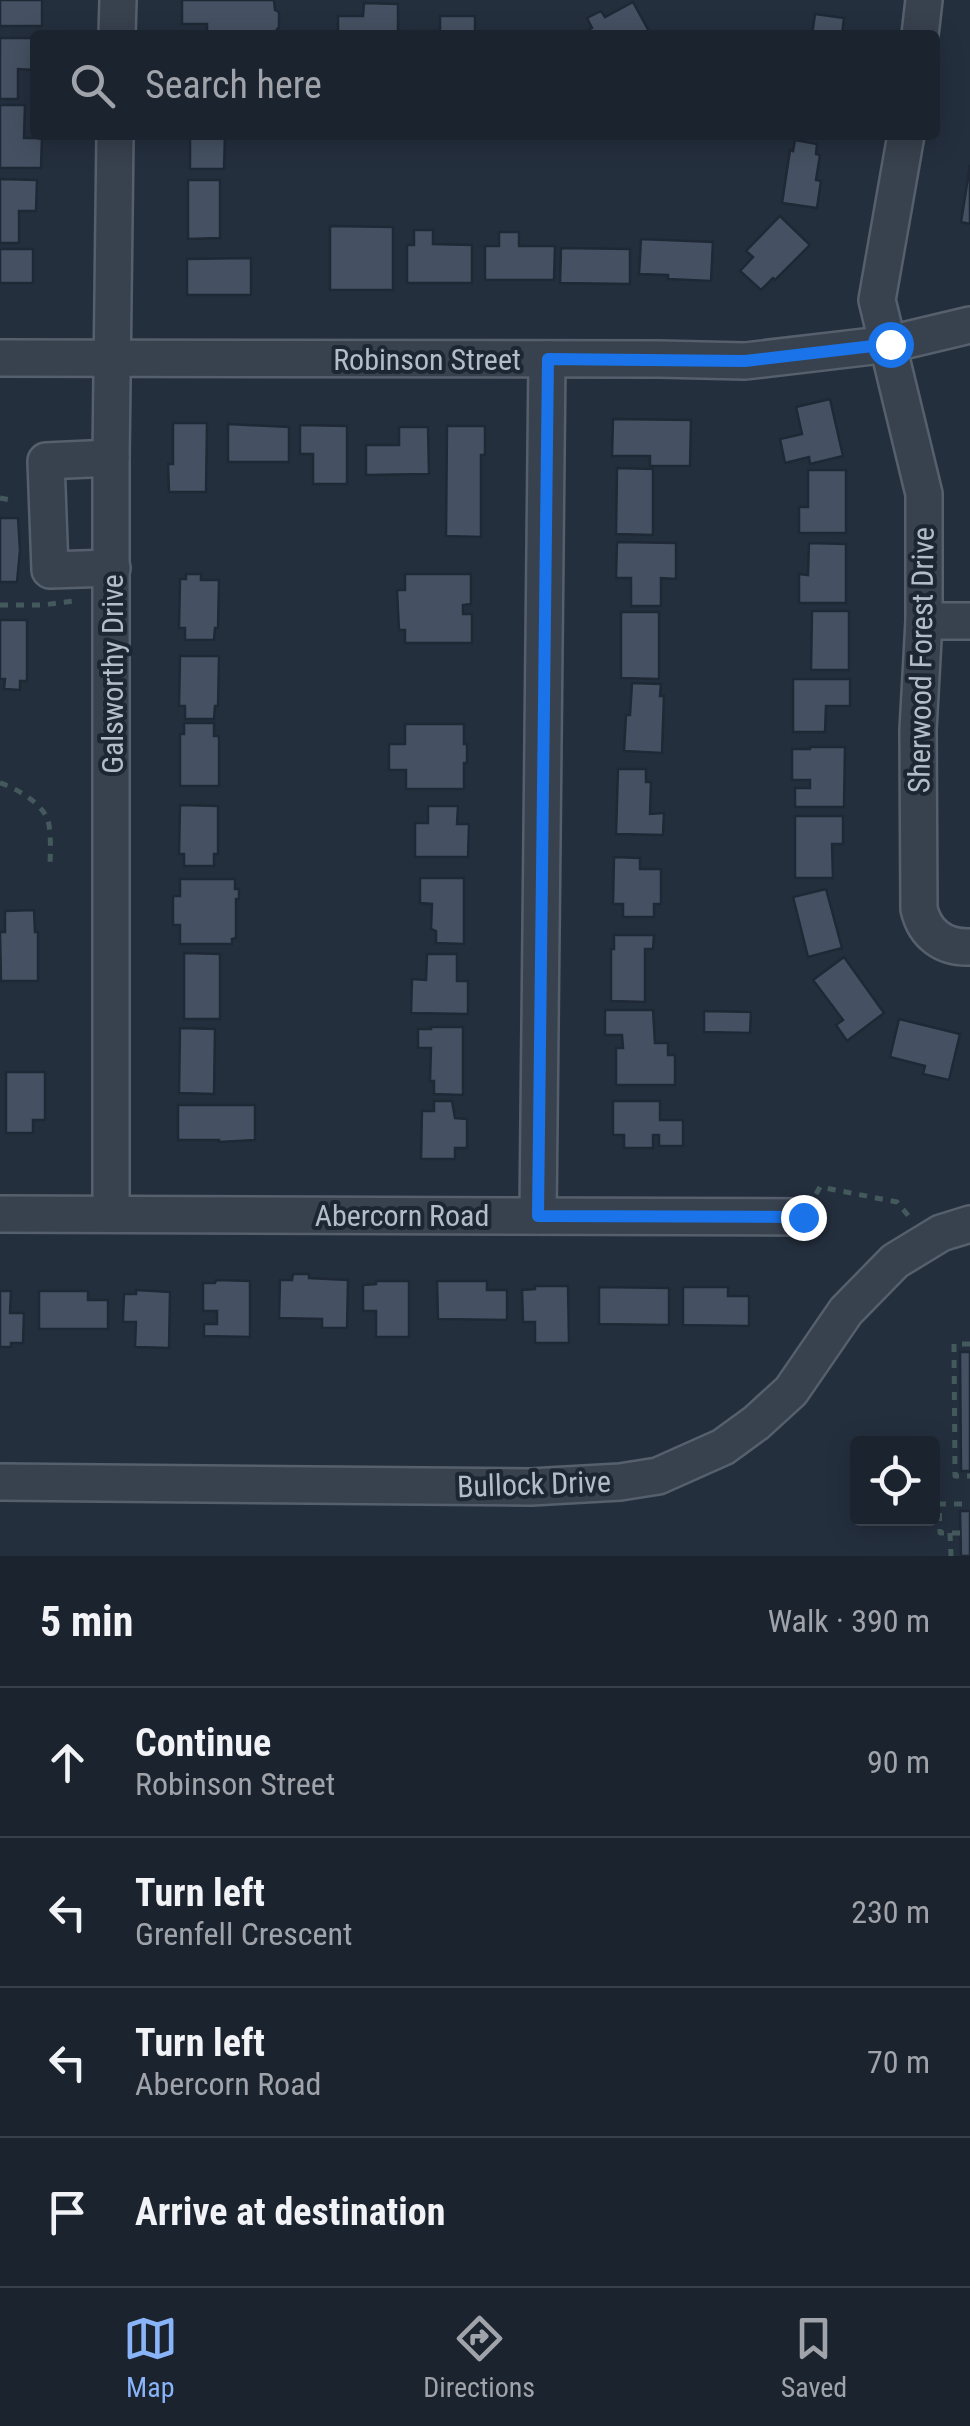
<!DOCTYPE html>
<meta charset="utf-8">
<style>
:root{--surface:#1b232e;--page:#282f3a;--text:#f1f3f6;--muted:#a0a4aa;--line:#39404a;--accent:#8ab4f8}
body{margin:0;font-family:"Roboto Condensed",sans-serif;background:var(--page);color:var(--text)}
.controls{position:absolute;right:30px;bottom:30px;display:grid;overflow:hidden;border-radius:10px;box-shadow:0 5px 25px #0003}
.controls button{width:90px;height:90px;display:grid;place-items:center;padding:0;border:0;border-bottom:2px solid var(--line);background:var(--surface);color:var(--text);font:50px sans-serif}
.stop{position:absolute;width:30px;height:30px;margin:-22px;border:8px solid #1a73e8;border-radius:50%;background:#fff}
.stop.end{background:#1a73e8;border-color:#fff;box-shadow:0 2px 10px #0008}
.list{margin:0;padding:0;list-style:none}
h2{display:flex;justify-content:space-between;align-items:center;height:130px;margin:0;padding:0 40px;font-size:42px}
h2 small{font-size:32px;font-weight:400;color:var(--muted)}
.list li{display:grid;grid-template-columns:65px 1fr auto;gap:30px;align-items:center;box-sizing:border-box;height:150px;padding:0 40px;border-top:2px solid var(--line)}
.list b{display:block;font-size:38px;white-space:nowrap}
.list p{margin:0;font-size:32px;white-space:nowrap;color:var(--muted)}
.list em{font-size:32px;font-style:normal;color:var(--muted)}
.icon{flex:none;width:55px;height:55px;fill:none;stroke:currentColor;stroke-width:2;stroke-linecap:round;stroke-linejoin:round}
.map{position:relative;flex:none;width:970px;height:1556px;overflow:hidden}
.search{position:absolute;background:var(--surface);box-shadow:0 5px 25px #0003;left:30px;right:30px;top:30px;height:110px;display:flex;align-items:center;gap:25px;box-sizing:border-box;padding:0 35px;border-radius:10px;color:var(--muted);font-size:38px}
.sheet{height:730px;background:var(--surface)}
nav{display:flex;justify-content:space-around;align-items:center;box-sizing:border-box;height:140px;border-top:2px solid var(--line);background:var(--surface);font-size:28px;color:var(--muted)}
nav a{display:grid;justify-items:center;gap:5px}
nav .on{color:var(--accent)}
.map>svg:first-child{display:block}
.building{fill:#455162;stroke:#1f2835;stroke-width:2.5}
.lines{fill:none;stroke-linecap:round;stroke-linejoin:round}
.minor-casing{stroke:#565f6c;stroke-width:40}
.path{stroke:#44595c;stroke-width:5;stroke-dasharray:8 8;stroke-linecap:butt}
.minor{stroke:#38414e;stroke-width:35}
.route{stroke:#1a73e8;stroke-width:12}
.labels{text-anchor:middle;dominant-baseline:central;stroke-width:8;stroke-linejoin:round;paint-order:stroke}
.street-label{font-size:30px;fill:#b4bcc9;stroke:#1d2633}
</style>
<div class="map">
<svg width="970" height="1556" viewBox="0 0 970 1556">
<rect width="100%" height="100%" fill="#242f3e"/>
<g class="building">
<rect x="0" y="0" width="42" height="26"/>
<path d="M182,0H274L275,10L279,12V27L275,32L207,31V24H182Z"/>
<path d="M633,2L651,35H578L592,28L587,18L601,11L605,17Z"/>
<path d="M364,3L398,4V35H338V16H363Z"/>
<path d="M815,14L844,18L842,35H812Z"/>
<path d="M440,16H475V35H412V31H440Z"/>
<path d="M0,38H35V70L18,69V99H0Z"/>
<path d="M0,105H25L24,138H42L41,168H0Z"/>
<path d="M190,135H225L224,169H190Z"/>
<path d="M795,140L817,144L816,154L820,155L816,180L821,181L817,208L782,203L790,150L793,151Z"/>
<path d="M970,165V224L961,222Z"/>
<path d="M0,179L37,180L36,211H19V243H0Z"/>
<path d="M188,180H220V238L188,239Z"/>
<path d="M780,216L810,245L775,280L773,278L761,290L740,271L753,257L746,251Z"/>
<path d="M330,226L393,227V290H330Z"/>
<path d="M414,230H433V244L472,245V283H407V245H414Z"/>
<path d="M499,232H519V246H555L554,280H485V246H499Z"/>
<path d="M641,239L713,242L711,281L668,279V275L639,274Z"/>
<path d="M561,248L630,249V284L560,283Z"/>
<rect x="0" y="249" width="33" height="34"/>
<path d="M251,258V295H187V259Z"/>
<path d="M830,399L843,456L810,464L809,457L785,463L780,439L802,434L796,407Z"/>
<path d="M613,419L691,420L690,466H650V456H612Z"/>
<path d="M173,423H207L206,492H169L168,464H173Z"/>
<path d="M228,424L289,427V462H228Z"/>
<path d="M300,425L347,426V484H313V454H300Z"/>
<path d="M447,426H485V455H481V537L446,536Z"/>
<path d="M399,427H428L429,474L366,475V445H399Z"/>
<path d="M617,468L653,469V535L616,534Z"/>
<path d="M808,470H846V533H799V507H808Z"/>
<path d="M0,518H18L20,550L17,582H0Z"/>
<path d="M617,542L676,543V579L661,578V606H631V578H616Z"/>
<path d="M809,543L846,544V603H799V574L808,575Z"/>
<path d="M186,574H201V580H219L218,628H215L214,640H185V628H179L180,579H186Z"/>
<path d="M405,574H471V604L463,605V614H472V643H405V630H399L397,590H405Z"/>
<path d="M812,611H849V670H811Z"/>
<path d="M621,612H659V679L621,678Z"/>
<path d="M0,620H27V681H20V690L4,689L5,679H0Z"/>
<path d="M180,656H219L218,706H215L214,719H185V706H179Z"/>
<path d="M793,679H850V706H826L825,732H793Z"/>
<path d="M632,683L661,684L660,696H664L662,753L624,751L626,715H630Z"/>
<path d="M184,723H214V736H219V786H180V734H184Z"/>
<path d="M405,724H464V744H467V763H464V789H406V770H389V744H405Z"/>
<path d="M810,747H845L844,807H795V788H810V780H792V749H810Z"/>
<path d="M618,769H646V782H651L650,814L664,813L663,835L616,834Z"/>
<path d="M180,805L218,806V854H214V866H184V854H179Z"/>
<path d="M428,806H458L457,824H469L468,857H415V823H428Z"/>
<path d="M795,816H843V844H832L833,878H795Z"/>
<path d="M614,857L640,858V869H661V904H654V917H623V904H613Z"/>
<path d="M420,878H464V944L436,943V931L431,929L432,904L420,903Z"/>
<path d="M180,879H235V889H239V899H236V938L232,939V944H180V925H173V896H180Z"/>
<path d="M826,889L842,948L808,957L793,897Z"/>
<path d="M34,910L35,932H38V981H1L0,932H5V911Z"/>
<path d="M614,935H654L653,949H645V1002L611,1001V949H614Z"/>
<path d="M184,953L220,954V1019H184Z"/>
<path d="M427,954H457V981H468V1014L411,1013L412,979L426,980Z"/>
<path d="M844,957L884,1013L847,1041L836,1025L843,1020L813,980Z"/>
<path d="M605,1010H653L655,1043H668V1055H675V1085H616V1048H623L622,1035H605Z"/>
<path d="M704,1011L751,1012L750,1033L704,1032Z"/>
<path d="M899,1019L960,1034L949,1080L923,1074L925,1066L890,1057Z"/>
<path d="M431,1027H463V1095L434,1094V1081H430L431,1048H418V1029H431Z"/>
<path d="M180,1028L215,1029L214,1094L179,1093Z"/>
<path d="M6,1072H45V1120H33V1133H6Z"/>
<path d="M434,1101H452L455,1118L467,1119V1148H455V1159H421L422,1111H434Z"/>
<path d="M613,1101H660V1120H683V1146H659V1135H653V1148H624V1135H613Z"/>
<path d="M178,1105H255V1140L219,1142V1140H178Z"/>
<path d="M293,1274H309V1278L348,1280L347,1328H322V1319L279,1318L280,1280H292Z"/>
<path d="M216,1280L250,1281V1337L204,1336V1324H217V1311H203V1283H215Z"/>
<path d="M376,1281H409V1337H376V1311H363V1285L376,1284Z"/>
<path d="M437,1281H487V1290H507V1320L438,1319Z"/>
<path d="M535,1286H568L569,1343H535V1322H523L522,1290L535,1289Z"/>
<path d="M599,1287L669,1288V1325L599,1324Z"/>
<path d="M683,1287H728V1296H749V1326L683,1325Z"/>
<path d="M136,1290L170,1292L169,1348L135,1347L136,1322H123V1317L124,1294H136Z"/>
<path d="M0,1291H11L10,1313H24L23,1343H11V1347H0Z"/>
<path d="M39,1291H88V1300H108V1329H39Z"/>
<path d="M960,1352H970V1471H961Z"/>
<path d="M960,1511H970V1556H961Z"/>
</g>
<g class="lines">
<g class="minor-casing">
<g id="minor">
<path d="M117,35L118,0"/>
<path d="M920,35L924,0"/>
<path d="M906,135L877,300L924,494V621L918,730L919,909C925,934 943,948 970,947"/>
<path d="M0,358L659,359L745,361L890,344L970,325"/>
<path d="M111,458L46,461L50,570L112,568"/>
<path d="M924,621H970"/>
<path d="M0,1214L803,1217"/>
<path d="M111,1214V458L115,135"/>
<path d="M538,1216L547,359"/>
<path d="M0,1482L531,1487L620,1482L658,1476L723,1447L756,1423L791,1391L846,1311L895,1261L941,1233L970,1224"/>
</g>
</g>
<g class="path">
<path d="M0,498L10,500"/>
<path d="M0,605H43L74,601"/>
<path d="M0,783C16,788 40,802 47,818C52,829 50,857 50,869"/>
<path d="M816,1194L820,1187L897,1202L911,1219"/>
<path d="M970,1344H954L955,1476H970"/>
<path d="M950,1533L951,1556"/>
<path d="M960,1533H940L939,1504H970"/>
</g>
<use href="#minor" class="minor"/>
</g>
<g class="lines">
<path class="route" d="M803,1217L538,1216L548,359L745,361L890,344"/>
</g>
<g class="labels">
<g class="street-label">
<text x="427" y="359">Robinson Street</text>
<text transform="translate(921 660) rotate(-89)">Sherwood Forest Drive</text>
<text transform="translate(112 674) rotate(-90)">Galsworthy Drive</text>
<text x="402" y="1215">Abercorn Road</text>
<text transform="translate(534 1484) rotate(-2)">Bullock Drive</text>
</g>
</g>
</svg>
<div class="controls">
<button><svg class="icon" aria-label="locate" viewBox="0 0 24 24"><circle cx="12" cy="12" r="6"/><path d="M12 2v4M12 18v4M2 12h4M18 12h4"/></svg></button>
</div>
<div class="stop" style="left:890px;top:344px"></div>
<div class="stop end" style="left:803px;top:1217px"></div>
<div class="search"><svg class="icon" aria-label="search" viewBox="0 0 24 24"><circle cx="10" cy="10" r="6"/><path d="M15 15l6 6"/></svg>Search here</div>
</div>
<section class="sheet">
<h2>5 min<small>Walk · 390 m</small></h2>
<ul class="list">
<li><svg class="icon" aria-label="ahead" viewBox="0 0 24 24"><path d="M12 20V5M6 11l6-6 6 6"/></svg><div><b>Continue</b><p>Robinson Street</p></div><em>90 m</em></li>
<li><svg class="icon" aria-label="left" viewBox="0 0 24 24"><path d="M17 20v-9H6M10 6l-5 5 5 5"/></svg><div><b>Turn left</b><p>Grenfell Crescent</p></div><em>230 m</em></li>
<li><svg class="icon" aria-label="left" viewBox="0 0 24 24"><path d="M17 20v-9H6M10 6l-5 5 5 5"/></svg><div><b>Turn left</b><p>Abercorn Road</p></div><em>70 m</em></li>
<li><svg class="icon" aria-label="arrive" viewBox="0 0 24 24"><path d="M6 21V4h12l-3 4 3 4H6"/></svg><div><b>Arrive at destination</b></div></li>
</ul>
</section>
<nav>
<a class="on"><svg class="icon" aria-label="map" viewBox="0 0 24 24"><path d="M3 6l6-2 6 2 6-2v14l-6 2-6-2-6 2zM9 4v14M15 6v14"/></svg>Map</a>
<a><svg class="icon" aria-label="directions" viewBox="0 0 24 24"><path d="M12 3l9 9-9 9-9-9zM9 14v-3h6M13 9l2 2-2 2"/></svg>Directions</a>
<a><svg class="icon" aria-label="saved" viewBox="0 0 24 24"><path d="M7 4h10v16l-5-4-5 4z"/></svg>Saved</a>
</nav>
